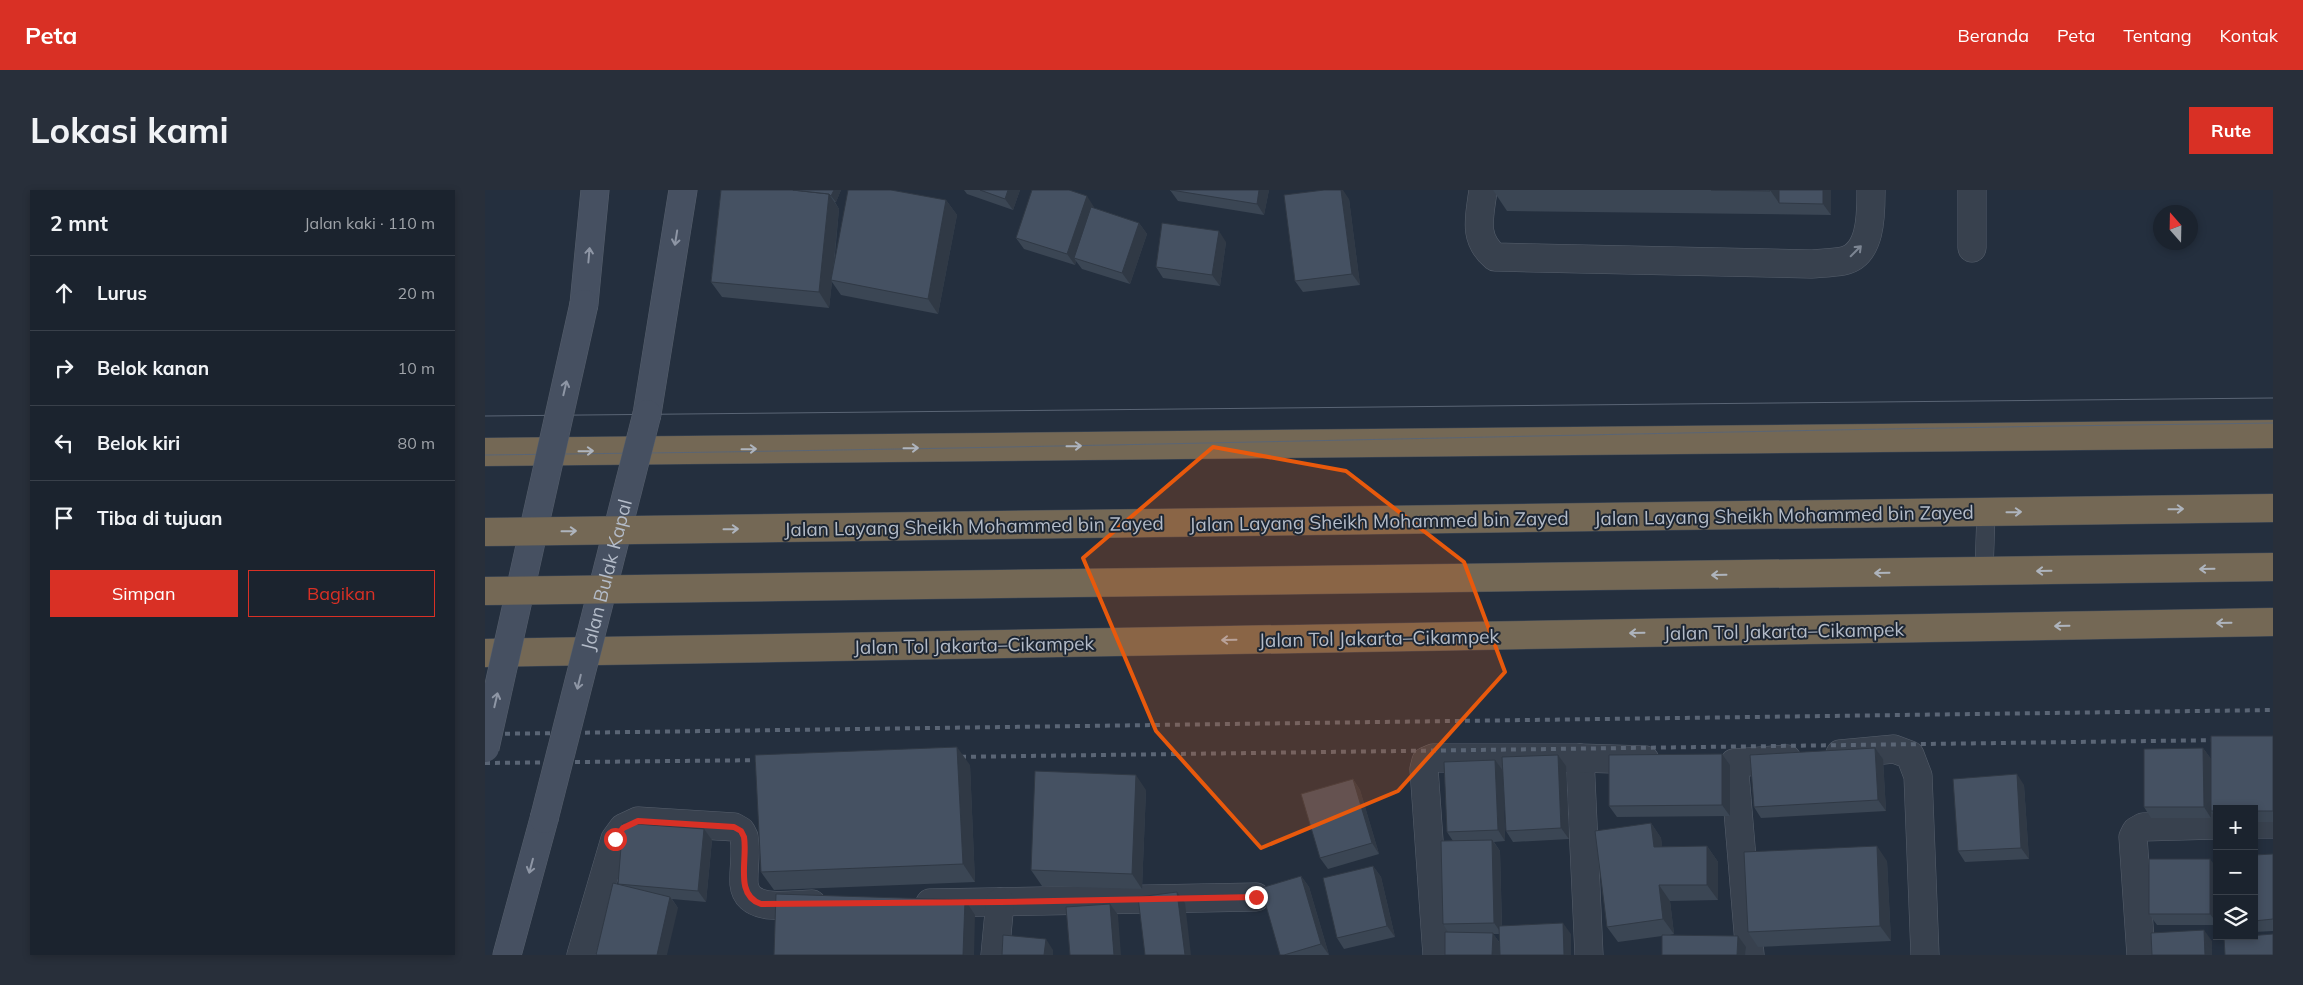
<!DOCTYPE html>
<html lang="id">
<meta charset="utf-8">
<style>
:root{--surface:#1b232e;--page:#282f3a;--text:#f1f3f6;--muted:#a0a4aa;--line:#39404a;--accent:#d93025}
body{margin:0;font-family:Mulish,sans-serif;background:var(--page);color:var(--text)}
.controls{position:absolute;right:15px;bottom:15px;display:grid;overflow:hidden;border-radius:0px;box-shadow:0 2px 8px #0003}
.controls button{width:45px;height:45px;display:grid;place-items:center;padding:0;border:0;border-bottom:1px solid var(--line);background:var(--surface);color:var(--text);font:25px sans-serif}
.compass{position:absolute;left:1668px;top:15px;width:45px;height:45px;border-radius:50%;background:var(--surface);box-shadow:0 2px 8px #0003;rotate:340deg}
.stop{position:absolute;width:15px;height:15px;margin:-11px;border:4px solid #d93025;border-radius:50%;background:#fff}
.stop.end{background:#d93025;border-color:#fff;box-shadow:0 1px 5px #0008}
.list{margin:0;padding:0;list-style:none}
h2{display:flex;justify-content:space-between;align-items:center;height:65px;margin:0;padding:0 20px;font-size:21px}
h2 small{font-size:16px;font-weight:400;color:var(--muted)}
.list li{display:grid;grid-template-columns:32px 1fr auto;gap:15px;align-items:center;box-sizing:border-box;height:75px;padding:0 20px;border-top:1px solid var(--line)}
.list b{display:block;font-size:19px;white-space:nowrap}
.list em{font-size:16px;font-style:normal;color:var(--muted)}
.actions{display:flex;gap:10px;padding:15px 20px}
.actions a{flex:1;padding:11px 0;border:1px solid var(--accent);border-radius:0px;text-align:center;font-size:18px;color:var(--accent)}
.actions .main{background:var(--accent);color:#fff}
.icon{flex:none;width:28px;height:28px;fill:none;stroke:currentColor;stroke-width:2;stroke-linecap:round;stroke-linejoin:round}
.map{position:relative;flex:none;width:1788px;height:765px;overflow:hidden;border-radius:0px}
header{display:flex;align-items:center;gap:30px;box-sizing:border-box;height:70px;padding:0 25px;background:var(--accent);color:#fff}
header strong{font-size:24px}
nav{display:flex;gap:28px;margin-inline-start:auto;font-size:18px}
.intro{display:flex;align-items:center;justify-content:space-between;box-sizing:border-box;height:120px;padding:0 30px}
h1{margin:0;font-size:35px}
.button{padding:12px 22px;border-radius:0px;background:var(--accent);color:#fff;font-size:18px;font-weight:700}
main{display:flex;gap:30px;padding:0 30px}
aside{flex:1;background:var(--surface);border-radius:0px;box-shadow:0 2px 8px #0003}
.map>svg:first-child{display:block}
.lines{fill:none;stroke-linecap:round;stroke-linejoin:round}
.lane-casing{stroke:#565f6c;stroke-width:19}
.street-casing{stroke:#565f6c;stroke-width:29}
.secondary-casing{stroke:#565f6c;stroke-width:29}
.highway-casing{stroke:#434c59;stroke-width:29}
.lane{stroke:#38414e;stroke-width:18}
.street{stroke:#38414e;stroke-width:28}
.secondary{stroke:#465061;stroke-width:28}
.highway{stroke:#746855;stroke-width:28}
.tram{stroke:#5a6575;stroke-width:1}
.rail{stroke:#5a6575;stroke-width:4;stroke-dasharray:5 5;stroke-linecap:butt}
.secondary-bridge-casing{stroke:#565f6c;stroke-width:29;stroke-linecap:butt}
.highway-bridge-casing{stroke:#434c59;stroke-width:29;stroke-linecap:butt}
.secondary-bridge{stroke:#465061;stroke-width:28}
.highway-bridge{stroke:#746855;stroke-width:28}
.wall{fill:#3b4654;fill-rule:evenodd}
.shaded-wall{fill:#303945}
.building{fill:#455162;stroke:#303945}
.oneway{stroke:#8e96a5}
.oneway2{stroke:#7c8592}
.oneway3{stroke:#aeb4bd}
.route{stroke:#d93025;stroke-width:6}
.marked{fill:#e8590c;fill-opacity:0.2;stroke:#e8590c;stroke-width:4;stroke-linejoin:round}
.labels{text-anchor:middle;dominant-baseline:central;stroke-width:4;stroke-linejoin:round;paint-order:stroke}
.street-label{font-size:19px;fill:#b4bcc9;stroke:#1d2633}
</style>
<header>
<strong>Peta</strong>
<nav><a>Beranda</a><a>Peta</a><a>Tentang</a><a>Kontak</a></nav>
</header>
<div class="intro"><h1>Lokasi kami</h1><a class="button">Rute</a></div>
<main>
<aside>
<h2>2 mnt<small>Jalan kaki · 110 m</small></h2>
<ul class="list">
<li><svg class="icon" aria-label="ahead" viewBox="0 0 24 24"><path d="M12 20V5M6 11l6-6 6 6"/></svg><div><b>Lurus</b></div><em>20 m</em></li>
<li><svg class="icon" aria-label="right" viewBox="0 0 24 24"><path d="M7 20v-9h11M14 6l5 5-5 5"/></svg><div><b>Belok kanan</b></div><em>10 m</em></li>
<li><svg class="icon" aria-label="left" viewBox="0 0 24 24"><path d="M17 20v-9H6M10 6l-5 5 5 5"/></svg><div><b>Belok kiri</b></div><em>80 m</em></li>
<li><svg class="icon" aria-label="arrive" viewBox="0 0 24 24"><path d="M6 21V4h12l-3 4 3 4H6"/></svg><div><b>Tiba di tujuan</b></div></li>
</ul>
<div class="actions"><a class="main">Simpan</a><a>Bagikan</a></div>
</aside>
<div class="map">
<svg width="1788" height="765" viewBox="0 0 1788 765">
<rect width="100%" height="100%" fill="#242f3e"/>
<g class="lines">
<g class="lane-casing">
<path id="lane" d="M1499,382L1501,323"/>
</g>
<g class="street-casing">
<g id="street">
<path d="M998,0C995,26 987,48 1010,67L1326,74C1336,73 1348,73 1358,71C1387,65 1386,23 1386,0"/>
<path d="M1487,0V58"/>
<path d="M1355,564L1409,559L1425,565L1433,586L1440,765"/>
<path d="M1095,568L1104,765"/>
<path d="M1769,634H1788"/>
<path d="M445,713L771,707"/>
<path d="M96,765L130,649L138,638L153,631L249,637L256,641L259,647C262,663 258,679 259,694C262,724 307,714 327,714"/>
<path d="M510,765L515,712"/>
<path d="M952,765L939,579L941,571L948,568H1095L1160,570"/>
<path d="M1265,765L1249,573L1302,569"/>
<path d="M1656,765L1648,647L1651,641L1658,637L1732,635"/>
</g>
</g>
<g class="secondary-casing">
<g id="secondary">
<path d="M99,114L110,0"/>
<path d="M162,224L198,0"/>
<path d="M22,765L59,629"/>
</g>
</g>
<g class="highway-casing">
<g id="highway">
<path d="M0,262L1788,244"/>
<path d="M0,463L1788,432"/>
</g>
</g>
<use href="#lane" class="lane"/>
<use href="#street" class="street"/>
<use href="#secondary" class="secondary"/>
<use href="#highway" class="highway"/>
<g class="tram">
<path d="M0,226L1788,208"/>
<path d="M0,265C596,259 1192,240 1788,233"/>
</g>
<g class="rail">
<path d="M0,544L1788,520"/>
<path d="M466,567L1741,550"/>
<path d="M0,573L286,570"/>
</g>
<g class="secondary-bridge-casing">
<g id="secondary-bridge">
<path d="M0,558L99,114"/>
<path id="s1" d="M59,629L162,224"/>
</g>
</g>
<g class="highway-bridge-casing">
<g id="highway-bridge">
<path d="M0,342L1788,318"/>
<path d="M0,401L1788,377"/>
</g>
</g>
<use href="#secondary-bridge" class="secondary-bridge"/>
<use href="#highway-bridge" class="highway-bridge"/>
</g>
<g class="wall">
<path d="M236,0H356L351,12H350L354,19L349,76L461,10L472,25L453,124L356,105L347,92L344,118L237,107L226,92Z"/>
<path d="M479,0H535L528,20L482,4Z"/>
<path d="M685,0H784L779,25L693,11Z"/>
<path d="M1008,0H1346V25L1022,21Z"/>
<path d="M864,9L875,95L818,102L810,91Z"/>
<path d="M609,17V18L654,33L662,44L645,94L597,79L591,71L590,75L539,59L531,48Z"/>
<path d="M741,52L735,96L678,88L671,77Z"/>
<path d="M1788,546V632H1769V619H1732V629L1726,622V628H1666L1659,617L1718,558L1726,569Z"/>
<path d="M1390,558L1398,569L1401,621L1276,628L1269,617Z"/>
<path d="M1237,564L1245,575V626L1132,627L1124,616Z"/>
<path d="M485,575L490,692L289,700L276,682Z"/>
<path d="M1081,576L1084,649L1028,652L1021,641L1018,584L1020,651L1009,652L1015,661L1017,736L1086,744V765H1015L963,742L958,734L968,651L962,642L1018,581ZM1008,744H1015V753Z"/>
<path d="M868,589L875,600L894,664L843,679L835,668Z"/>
<path d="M1539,595L1544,669L1480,672L1473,661Z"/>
<path d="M661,600L657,699L557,696L546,680Z"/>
<path d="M1166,633L1176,648L1177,657L1222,656L1233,672V710L1185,711L1189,744L1185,745L1261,757L1260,765H1177V746L1133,752L1122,737Z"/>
<path d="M227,650L221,712L187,709L193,718L133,694Z"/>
<path d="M1788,664V741L1769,742V665Z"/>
<path d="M1402,671L1406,751L1273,757L1263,742Z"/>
<path d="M888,676L896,687L910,747L859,759L852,748Z"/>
<path d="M1732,678V735H1672L1664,724Z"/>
<path d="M816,686L824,697L844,765H795Z"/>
</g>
<g class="shaded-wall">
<path d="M349,0H356L351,12L346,6Z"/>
<path d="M523,0H535L528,20L520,9Z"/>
<path d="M774,0H784L779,25L772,14Z"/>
<path d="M856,0H858L864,9L875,95L867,84Z"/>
<path d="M1285,0H1302L1294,13Z"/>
<path d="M1338,0H1346V25L1338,14Z"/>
<path d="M344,4L354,19L347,90H346L347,92L344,118L334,102Z"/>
<path d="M602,6L609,17L592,69L589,68L591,71L590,75L582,64Z"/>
<path d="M461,10L472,25L453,124L443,109Z"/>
<path d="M654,33L662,44L645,94L637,83Z"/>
<path d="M734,41L741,52L735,96L727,85Z"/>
<path d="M472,557L485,575L490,692L478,674Z"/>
<path d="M1390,558L1398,569L1401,621L1393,610Z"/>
<path d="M1718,558L1726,569V628L1719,617Z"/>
<path d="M1237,564L1245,575V626L1237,615Z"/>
<path d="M1073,565L1081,576L1084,649L1076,638Z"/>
<path d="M1010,570L1018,581L1020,651L1013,640Z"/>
<path d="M1532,584L1539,595L1544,669L1536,658Z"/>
<path d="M651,585L661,600L657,699L647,684Z"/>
<path d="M868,589L875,600L894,664L887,653Z"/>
<path d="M1166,633L1176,648L1179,672L1169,657Z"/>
<path d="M219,639L227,650L221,712L213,701Z"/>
<path d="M1007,650L1015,661L1017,744L1009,733Z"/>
<path d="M1222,656L1233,672V710L1222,695Z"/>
<path d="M1392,656L1402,671L1406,751L1395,736Z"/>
<path d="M1725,669L1732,678V733L1725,724Z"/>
<path d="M888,676L896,687L910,747L902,736Z"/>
<path d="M816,686L824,697L844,765L836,754Z"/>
<path d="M1174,695L1185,711L1189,744L1178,729Z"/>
<path d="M692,702L700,713L706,765H700Z"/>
<path d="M185,707L193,718L182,765H172Z"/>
<path d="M480,710L490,725L489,765H478Z"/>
<path d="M625,714L633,725L636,765H629Z"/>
<path d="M1078,733L1086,744V765H1079Z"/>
<path d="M1719,740L1727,751V765H1720Z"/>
<path d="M1008,743L1015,754V765H1007Z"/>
<path d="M1253,746L1261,757L1260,765H1252Z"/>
<path d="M561,749L568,760V765H559Z"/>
</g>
<g class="building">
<path d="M236,0H307L344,4L334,102L226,92Z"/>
<path d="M308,0H349L346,6L344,4Z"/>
<path d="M363,0H406L461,10L443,109L346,90Z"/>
<path d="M495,0H523L520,9Z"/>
<path d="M547,0H584L602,6L582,64L531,48Z"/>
<path d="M686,0H774L772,14Z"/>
<path d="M839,0H856L867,84L810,91L799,5Z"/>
<path d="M1226,0H1285V1Z"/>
<path d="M1294,0H1338V14L1294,13Z"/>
<path d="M606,17L654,33L637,83L589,68Z"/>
<path d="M677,33L734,41L727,85L671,77Z"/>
<path d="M1726,546H1788V621H1769V619H1732V621H1726Z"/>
<path d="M472,557L478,674L276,682L270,565Z"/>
<path d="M1390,558L1393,610L1269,617L1265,565Z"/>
<path d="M1718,558L1719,617H1659V559Z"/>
<path d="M1237,564V615L1124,616V565Z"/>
<path d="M1073,565L1076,638L1021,641L1017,567Z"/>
<path d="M1010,570L1013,640L962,642L959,572Z"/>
<path d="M550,581L651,585L647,684L546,680Z"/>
<path d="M1532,584L1536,658L1473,661L1468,589Z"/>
<path d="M868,589L887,653L835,668L816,604Z"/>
<path d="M138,633L219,639L213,701L133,694Z"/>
<path d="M1166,633L1169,657L1222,656V695H1174L1178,729L1122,737L1110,641Z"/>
<path d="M1007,650L1009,733L958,734L956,651Z"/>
<path d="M1392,656L1395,736L1263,742L1259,662Z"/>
<path d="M1788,664V729L1769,731V665Z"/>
<rect x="1664" y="669" width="61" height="55"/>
<path d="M888,676L902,736L852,748L838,688Z"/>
<path d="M816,686L836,754L799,765H795L776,698Z"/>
<path d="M128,693L185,707L172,765H111Z"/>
<path d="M692,702L700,765H660L653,707Z"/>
<path d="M291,704L480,710L478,765H289Z"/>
<path d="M625,714L629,765H585L581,717Z"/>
<path d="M1078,733L1079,765H1015L1014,736Z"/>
<path d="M1719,740L1720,765H1667L1666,743Z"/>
<path d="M960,742L1008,743L1007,765H960Z"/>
<path d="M1788,744V765H1740L1739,748Z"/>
<path d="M518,745L561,749L559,765H517Z"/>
<path d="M1177,745L1253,746L1252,765H1177Z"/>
</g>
<defs><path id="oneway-shaft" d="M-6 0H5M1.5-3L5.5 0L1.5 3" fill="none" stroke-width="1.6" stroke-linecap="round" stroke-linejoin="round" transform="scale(1.25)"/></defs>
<g class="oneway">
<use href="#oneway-shaft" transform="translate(191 48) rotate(99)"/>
<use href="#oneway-shaft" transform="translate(104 65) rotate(-85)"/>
<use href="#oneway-shaft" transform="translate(80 198) rotate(-77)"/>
<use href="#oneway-shaft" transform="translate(94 492) rotate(104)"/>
<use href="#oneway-shaft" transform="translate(11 510) rotate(-77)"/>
<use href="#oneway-shaft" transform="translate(46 676) rotate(105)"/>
</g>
<use class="oneway2" href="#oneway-shaft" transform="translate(1371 61) rotate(-45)"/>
<g class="oneway3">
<use href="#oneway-shaft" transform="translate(589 256) rotate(-1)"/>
<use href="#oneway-shaft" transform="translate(426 258) rotate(-1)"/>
<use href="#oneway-shaft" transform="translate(264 259) rotate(-1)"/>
<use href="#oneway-shaft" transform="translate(101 261) rotate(-1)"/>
<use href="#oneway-shaft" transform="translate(1691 319) rotate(-1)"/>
<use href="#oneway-shaft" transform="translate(1529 322) rotate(-1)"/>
<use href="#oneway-shaft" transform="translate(246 339) rotate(-1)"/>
<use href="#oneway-shaft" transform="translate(84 341) rotate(-1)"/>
<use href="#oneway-shaft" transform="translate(1722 379) rotate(179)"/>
<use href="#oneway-shaft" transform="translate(1559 381) rotate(179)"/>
<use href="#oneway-shaft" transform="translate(1397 383) rotate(179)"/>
<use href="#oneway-shaft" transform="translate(1234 385) rotate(179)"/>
<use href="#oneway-shaft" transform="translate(1739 433) rotate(179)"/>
<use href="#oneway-shaft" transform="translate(1577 436) rotate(179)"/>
<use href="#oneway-shaft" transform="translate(1152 443) rotate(179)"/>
<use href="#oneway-shaft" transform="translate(744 450) rotate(179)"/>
</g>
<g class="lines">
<path class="route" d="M130,649L138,638L153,631L249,637L256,641L259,647C263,669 249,705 276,714L515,712L771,707"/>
</g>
<path class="marked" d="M728,257L861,281L979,372L1020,482L913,601L776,658L671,541L598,368Z"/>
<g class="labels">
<g class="street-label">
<text transform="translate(1299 325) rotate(-1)">Jalan Layang Sheikh Mohammed bin Zayed</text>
<text transform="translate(894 331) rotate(-1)">Jalan Layang Sheikh Mohammed bin Zayed</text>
<text transform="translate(489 336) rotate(-1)">Jalan Layang Sheikh Mohammed bin Zayed</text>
<text stroke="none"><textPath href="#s1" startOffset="252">Jalan Bulak Kapal</textPath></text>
<text transform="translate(1299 441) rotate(-1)">Jalan Tol Jakarta–Cikampek</text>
<text transform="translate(894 448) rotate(-1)">Jalan Tol Jakarta–Cikampek</text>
<text transform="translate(489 455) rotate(-1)">Jalan Tol Jakarta–Cikampek</text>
</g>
</g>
</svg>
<div class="controls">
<button>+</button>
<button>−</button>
<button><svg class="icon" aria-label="layers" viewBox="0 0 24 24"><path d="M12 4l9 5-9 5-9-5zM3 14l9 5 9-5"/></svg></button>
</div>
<svg class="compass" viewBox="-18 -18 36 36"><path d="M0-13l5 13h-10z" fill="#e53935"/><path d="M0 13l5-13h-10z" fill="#a0a4aa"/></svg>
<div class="stop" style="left:130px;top:649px"></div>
<div class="stop end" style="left:771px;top:707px"></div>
</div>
</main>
